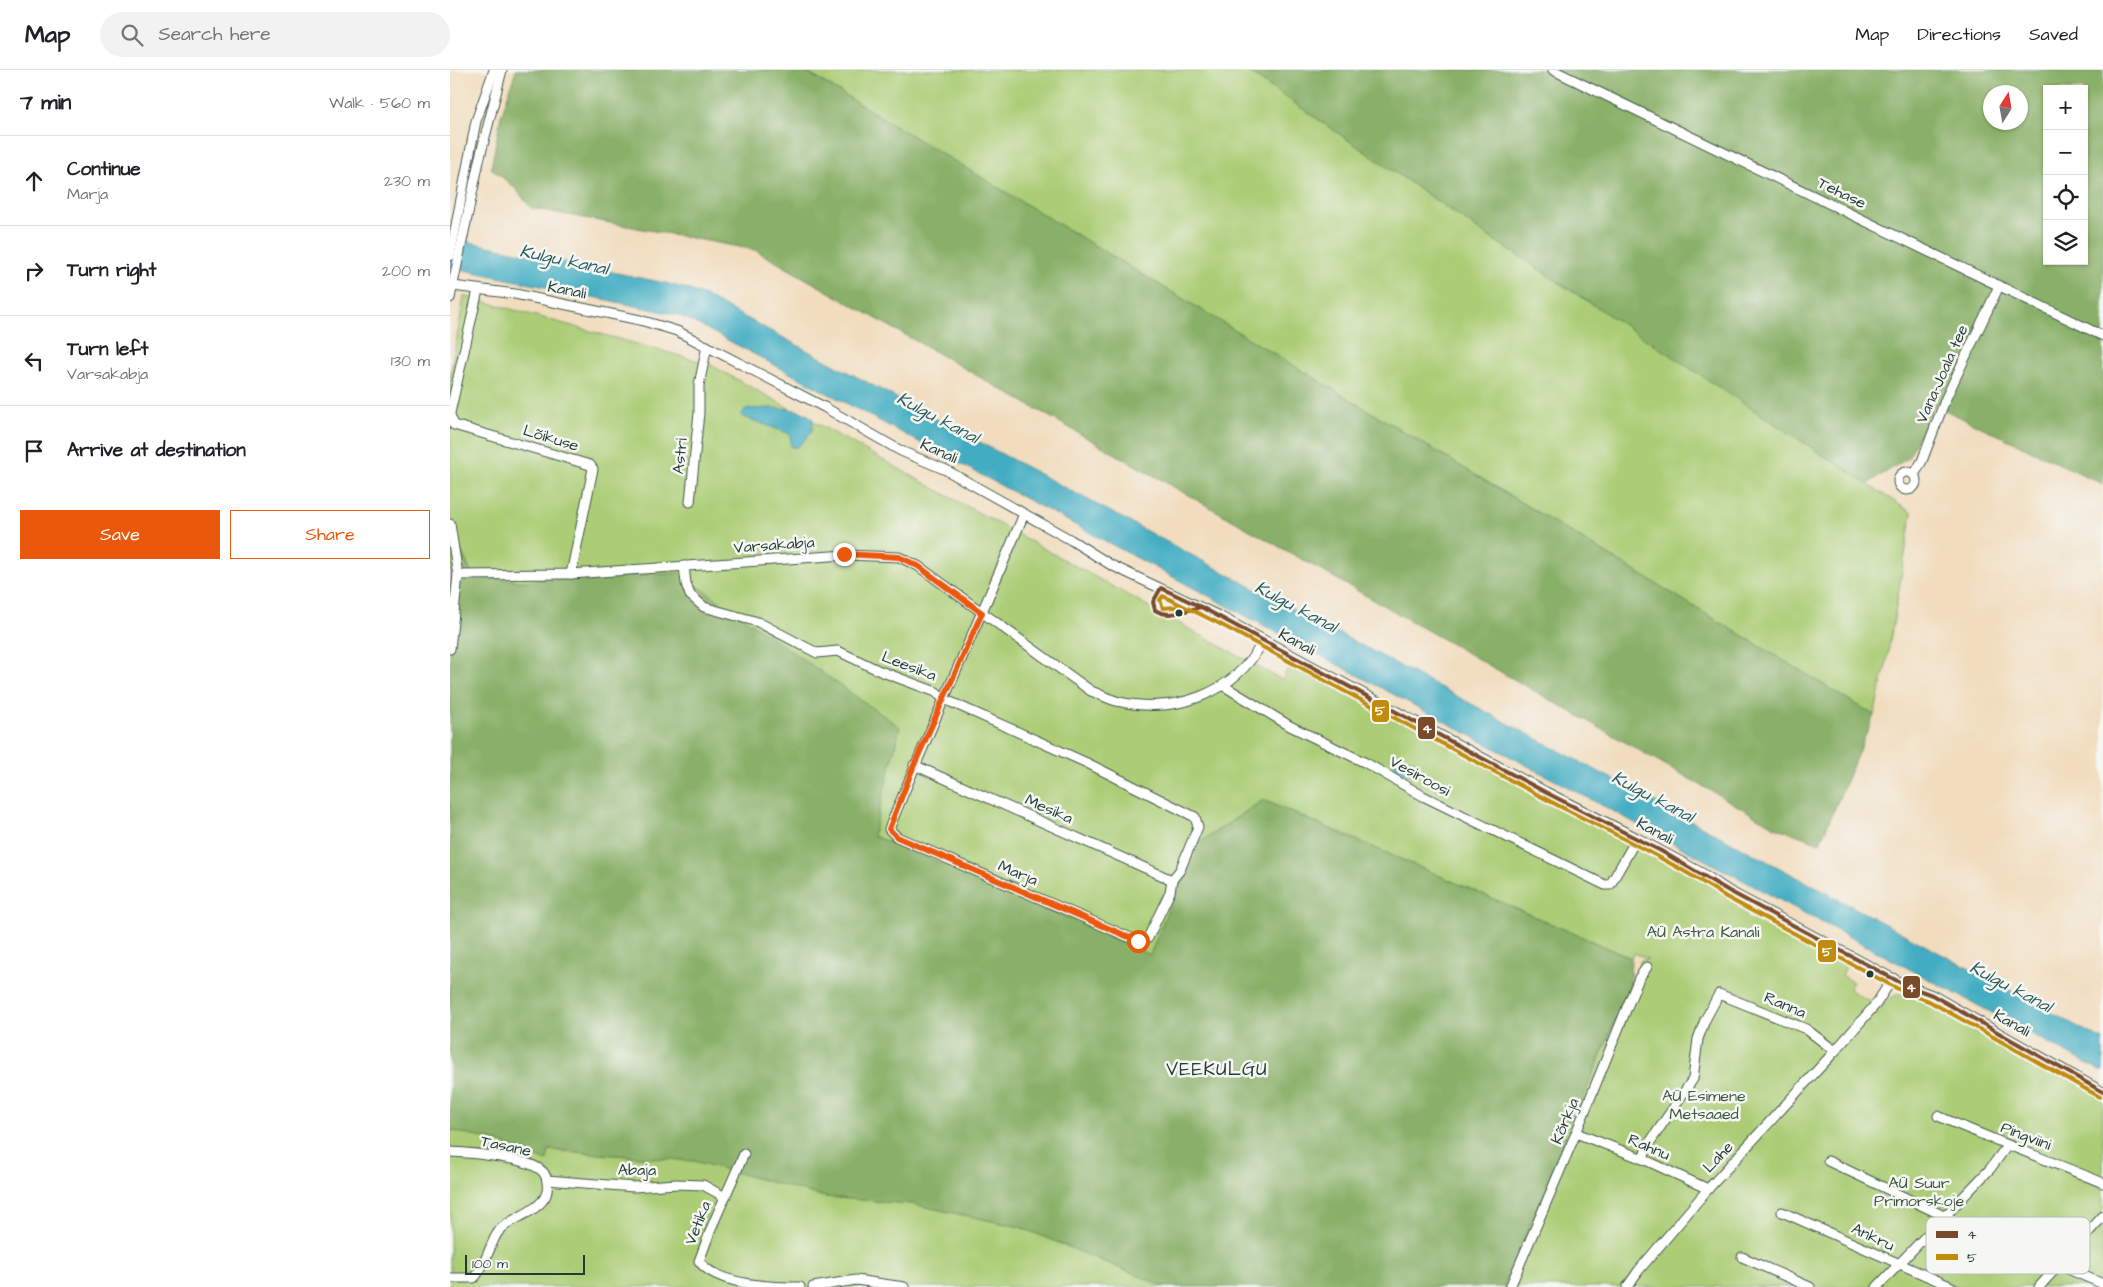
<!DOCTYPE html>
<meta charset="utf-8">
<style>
:root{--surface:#fff;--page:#f2f2f2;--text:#202124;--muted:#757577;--line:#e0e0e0;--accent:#ea580c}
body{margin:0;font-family:"Architects Daughter",sans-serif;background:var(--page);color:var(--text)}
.controls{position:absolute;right:15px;top:15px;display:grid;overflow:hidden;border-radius:0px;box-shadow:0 1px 4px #0004}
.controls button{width:45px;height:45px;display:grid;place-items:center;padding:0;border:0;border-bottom:1px solid var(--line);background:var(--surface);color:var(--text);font:25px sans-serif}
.compass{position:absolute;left:1533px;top:15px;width:45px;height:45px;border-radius:50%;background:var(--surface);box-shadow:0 1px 4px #0004;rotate:11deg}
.scale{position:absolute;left:15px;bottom:12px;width:120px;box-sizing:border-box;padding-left:5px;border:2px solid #1f3d34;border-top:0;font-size:14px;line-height:18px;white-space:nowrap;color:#1f3d34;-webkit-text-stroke:4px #f6f6f2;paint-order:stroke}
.stop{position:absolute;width:15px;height:15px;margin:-11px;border:4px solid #ea580c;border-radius:50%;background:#fff}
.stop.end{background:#ea580c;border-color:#fff;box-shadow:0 1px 5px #0008}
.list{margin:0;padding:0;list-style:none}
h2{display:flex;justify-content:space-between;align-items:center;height:65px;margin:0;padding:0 20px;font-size:21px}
h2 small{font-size:16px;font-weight:400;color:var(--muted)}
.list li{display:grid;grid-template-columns:32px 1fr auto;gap:15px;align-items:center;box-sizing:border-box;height:90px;padding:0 20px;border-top:1px solid var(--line)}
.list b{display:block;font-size:19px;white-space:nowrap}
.list p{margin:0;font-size:16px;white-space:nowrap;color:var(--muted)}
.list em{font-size:16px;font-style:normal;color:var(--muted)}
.actions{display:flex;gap:10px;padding:15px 20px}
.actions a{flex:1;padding:11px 0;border:1px solid var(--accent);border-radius:0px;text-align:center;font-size:18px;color:var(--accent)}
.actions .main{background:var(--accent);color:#fff}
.icon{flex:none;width:28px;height:28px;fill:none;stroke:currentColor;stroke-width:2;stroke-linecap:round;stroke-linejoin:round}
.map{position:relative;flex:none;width:1653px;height:1217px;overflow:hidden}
header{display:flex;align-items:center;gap:30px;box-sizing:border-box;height:70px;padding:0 25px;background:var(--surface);border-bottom:1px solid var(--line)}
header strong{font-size:24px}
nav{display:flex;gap:28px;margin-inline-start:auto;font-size:18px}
.search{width:350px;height:45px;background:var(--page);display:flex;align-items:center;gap:12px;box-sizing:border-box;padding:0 18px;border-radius:28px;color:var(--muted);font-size:19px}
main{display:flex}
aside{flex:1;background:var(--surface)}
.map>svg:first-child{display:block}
.green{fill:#accd76;stroke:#668555}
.forest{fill:#89b067;stroke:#54764e;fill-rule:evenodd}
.water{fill:#43adc2;stroke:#31757b}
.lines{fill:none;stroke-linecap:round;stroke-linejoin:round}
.minor-casing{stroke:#3e5549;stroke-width:11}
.minor{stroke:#fff;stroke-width:9}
.bus-1-casing{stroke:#f6f6f2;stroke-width:8}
.bus-2-casing{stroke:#f6f6f2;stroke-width:8}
.bus-1{stroke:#7a4b2a;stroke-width:4}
.bus-2{stroke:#c18c0d;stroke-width:4}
.route{stroke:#ea580c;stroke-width:6}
.bus-dot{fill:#1f3d34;stroke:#f6f6f2;stroke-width:2}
.labels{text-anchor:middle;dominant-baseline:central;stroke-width:5;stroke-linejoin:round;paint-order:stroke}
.street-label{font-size:16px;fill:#1f3d34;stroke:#f6f6f2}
.park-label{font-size:16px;fill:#3b5a41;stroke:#f6f6f2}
.water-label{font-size:18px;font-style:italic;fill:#2a5f5f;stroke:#f6f6f2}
.quarter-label{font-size:19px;letter-spacing:1px;fill:#1f3d34;stroke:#f6f6f2}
.key{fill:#f6f6f2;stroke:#b6beb9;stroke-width:1}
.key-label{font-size:14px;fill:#1f3d34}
.line-badge{stroke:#f6f6f2;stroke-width:2}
.badge-label{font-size:14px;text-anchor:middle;font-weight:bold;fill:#fff}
</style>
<header>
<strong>Map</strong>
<div class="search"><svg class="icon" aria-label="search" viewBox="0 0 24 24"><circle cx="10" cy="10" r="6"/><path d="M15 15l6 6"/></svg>Search here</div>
<nav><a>Map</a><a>Directions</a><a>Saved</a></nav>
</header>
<main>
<aside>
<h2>7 min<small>Walk · 560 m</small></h2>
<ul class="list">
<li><svg class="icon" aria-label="ahead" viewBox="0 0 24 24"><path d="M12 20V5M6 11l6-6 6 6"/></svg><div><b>Continue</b><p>Marja</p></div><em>230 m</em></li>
<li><svg class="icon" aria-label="right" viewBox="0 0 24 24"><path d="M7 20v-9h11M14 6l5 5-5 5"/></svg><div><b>Turn right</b></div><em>200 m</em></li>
<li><svg class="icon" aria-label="left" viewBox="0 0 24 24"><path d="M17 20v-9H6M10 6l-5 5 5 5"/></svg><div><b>Turn left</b><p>Varsakabja</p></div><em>130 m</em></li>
<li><svg class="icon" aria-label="arrive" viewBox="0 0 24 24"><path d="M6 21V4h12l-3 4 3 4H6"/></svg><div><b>Arrive at destination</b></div></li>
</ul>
<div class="actions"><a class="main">Save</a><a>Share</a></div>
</aside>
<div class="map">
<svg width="1653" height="1217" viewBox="0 0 1653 1217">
<rect width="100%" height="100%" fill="#f6f6f2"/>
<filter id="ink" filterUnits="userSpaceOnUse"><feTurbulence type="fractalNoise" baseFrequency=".02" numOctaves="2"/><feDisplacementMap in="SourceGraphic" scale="10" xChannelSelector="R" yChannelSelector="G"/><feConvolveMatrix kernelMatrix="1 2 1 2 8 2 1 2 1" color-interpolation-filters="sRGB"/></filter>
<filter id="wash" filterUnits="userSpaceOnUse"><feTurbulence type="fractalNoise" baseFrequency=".0096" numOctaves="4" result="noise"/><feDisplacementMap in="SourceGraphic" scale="20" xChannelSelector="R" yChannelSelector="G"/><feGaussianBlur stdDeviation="1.12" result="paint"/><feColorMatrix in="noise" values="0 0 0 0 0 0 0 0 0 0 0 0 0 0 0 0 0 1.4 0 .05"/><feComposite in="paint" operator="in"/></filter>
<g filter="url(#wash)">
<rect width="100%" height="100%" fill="#f1ddbe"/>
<g class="green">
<path d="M353,0H796L1038,166L1462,443L1436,595L1424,645Z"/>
<path d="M14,226L259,294L832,610L842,591L1244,804L1400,889L1392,905L1403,912L1399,919L1430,938C1451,916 1461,921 1486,933L1653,1025V1217H1053L1117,1069L1114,1063L1121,1046L1130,1036L1190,892L1191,890L1198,889L1184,883L1181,888L813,730L743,777L700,885L533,810L423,766L68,511L22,505L0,456V307Z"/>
<path d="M0,1060L49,1072L97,1090L98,1080L244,1091L375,1127L462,1134L570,1157L716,1217H0Z"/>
</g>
<g class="forest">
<path d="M66,0H353L1424,645L1370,773L1325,757L305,180L81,138L65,118L41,98L51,46Z"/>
<path d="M796,0H1653V414L1499,342L1485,334L1458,388L1417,414L1038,166ZM1597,19H1634V191H1597ZM1540,22H1570V52H1540Z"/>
<path d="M0,456L22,505L68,511L229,503L450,657L423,766L533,810L700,885L743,777L813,730L1181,888L1180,913L1130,1036L1121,1046L1114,1063L1117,1069L1053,1217H716L570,1157L462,1134L375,1127L244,1091L99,1080L97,1091L49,1072L0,1060Z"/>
</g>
<g class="water">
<path d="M0,168L215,213L237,219L255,226L1653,970V1002L253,257L228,245L0,197Z"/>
<path d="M322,338C336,339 353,338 363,349L362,361L348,377H341L340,364L291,346L295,339Z"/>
<path d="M949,688L965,691L967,696L965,701L960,704L947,701L944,692Z"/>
</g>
</g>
<g filter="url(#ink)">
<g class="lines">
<g class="minor-casing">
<g id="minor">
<path d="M1103,0L1653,266"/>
<path d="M0,186L26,51L44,0"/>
<path d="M3,216L65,224L190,250L227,261L374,337L451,381L496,400L621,470L661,495L771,547L1096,722L1187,768L1252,803L1279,821L1455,915L1482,925L1653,1022"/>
<path d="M0,228L29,91L52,0"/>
<path d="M0,343L28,220"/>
<path d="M0,345L4,355L140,395L143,399L121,504"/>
<circle cx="1457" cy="411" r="9"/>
<path d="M1464,405L1472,391L1496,328L1549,216"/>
<path d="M240,432L249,343V315L257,276"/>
<path d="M0,454L8,505L0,579"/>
<path d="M234,496L236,514L240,525L254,537L308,552L367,583L388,581L430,601L486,622L494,629L637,693L745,747L748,757L730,800L722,810L720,822L698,868L688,871L447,767L439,759C482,653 530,549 574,444"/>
<path d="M8,505L121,504L395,485L449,487L468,496L641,621C649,624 657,628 666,631C724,645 784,625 813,571"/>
<path d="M774,616L840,656L916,693L973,726L1155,815H1160L1187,768"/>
<path d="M464,695L722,810"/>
<path d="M1488,1046C1543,1070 1598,1090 1653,1113"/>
<path d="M1126,1063L1193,1089L1258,1119"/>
<path d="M0,1082C20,1083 79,1087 93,1102C95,1104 97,1109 97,1112C98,1118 97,1125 93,1130C82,1145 61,1147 49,1161C40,1172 37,1194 24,1208H0"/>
<path d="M294,1084L263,1154L249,1191C266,1215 323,1217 350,1217"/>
<path d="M1193,1089L1198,1075L1243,1009L1248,969L1255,950L1269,924L1356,959L1385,981"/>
<path d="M1378,1091L1494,1146L1653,1214"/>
<path d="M97,1110L184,1117L226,1114L253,1115L275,1127"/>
<path d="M1332,1142L1502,1217"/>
<path d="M1292,1187L1360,1217"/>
<path d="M363,1217L406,1210L454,1217"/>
<path d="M1060,1217L1126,1063L1189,908L1197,897"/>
<path d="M1177,1217L1189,1200L1258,1119L1385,981L1426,934L1443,908"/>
<path d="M1427,1217L1540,1099L1557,1076"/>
<path d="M1589,1217L1653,1146"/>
</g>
</g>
<use href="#minor" class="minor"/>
<g class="bus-1-casing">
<g id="bus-1">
<path d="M711,518L751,537C736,540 719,549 705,540L703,532Z"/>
<path d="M751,537L1095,722L1211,781L1279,821L1455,915L1482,925L1653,1022"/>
</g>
</g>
<g class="bus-2-casing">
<path id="bus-2" d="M726,537L713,538L710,530L713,526L768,553C876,611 984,670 1092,727C1154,760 1218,788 1276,827L1452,921L1479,931L1650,1027"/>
</g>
<use href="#bus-1" class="bus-1"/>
<use href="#bus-2" class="bus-2"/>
</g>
</g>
<g class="lines" filter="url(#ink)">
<path class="route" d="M394,484L449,487L468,496L532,543L464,695L439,759L447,767L688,871"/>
</g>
<g class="bus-dot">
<circle cx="729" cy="543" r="4.5"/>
<circle cx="1420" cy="904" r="4.5"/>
</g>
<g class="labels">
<g class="street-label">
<text transform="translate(1392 123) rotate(26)">Tehase</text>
<text transform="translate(117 220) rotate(11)">Kanali</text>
<text transform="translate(1492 304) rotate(-66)">Vana-Joala tee</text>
<text transform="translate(101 368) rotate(17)">Lõikuse</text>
<text transform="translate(489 381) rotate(24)">Kanali</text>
<text transform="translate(230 386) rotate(-84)">Astri</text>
<text transform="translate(324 475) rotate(-4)">Varsakabja</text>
<text transform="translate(847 572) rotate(28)">Kanali</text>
<text transform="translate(459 596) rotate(21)">Leesika</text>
<text transform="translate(970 706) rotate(29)">Vesiroosi</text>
<text transform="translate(599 739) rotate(24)">Mesika</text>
<text transform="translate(1205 761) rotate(28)">Kanali</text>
<text transform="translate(568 803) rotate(23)">Marja</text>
<text transform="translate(1335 935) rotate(23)">Ranna</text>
<text transform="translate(1562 953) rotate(29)">Kanali</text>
<text transform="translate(1115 1051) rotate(-67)">Kõrkja</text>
<text transform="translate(1576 1066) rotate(21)">Pingviini</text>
<text transform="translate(56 1076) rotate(12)">Tasane</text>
<text transform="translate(1199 1077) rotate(23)">Rahnu</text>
<text transform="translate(1268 1087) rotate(-47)">Lahe</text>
<text transform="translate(187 1100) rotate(1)">Abaja</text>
<text transform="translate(248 1153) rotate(-68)">Vetika</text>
<text transform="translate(1423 1167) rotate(25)">Ankru</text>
</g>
<g class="park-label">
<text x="1253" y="862">AÜ Astra Kanali</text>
<text x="1254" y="1026">AÜ Esimene<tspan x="1254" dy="18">Metsaaed</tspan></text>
<text x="1469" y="1113">AÜ Suur<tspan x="1469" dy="18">Primorskoje</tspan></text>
</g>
<g class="water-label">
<text transform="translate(114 190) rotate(12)">Kulgu kanal</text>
<text transform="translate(488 348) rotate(28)">Kulgu kanal</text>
<text transform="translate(846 537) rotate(28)">Kulgu kanal</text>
<text transform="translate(1203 727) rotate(28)">Kulgu kanal</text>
<text transform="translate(1561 917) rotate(28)">Kulgu kanal</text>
</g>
<g class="quarter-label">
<text x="767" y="999">VEEKULGU</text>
</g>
</g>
<rect x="1476" y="1147" width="164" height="57" rx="8" class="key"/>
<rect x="1486" y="1161" width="22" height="7" fill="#7a4b2a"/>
<rect x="1486" y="1184" width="22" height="6" fill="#c18c0d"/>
<g class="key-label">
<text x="1517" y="1169">4</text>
<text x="1517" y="1192">5</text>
</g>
<g class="line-badge">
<rect x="921" y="629" width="19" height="24" rx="5" fill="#c18c0d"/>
<rect x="967" y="646" width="19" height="24" rx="5" fill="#7a4b2a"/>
<rect x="1367" y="869" width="20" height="24" rx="5" fill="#c18c0d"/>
<rect x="1452" y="905" width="19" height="24" rx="5" fill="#7a4b2a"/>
</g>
<g class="badge-label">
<text x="930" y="645">5</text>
<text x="977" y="663">4</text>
<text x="1377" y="886">5</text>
<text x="1461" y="922">4</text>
</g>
</svg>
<div class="controls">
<button>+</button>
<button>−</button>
<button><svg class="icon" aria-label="locate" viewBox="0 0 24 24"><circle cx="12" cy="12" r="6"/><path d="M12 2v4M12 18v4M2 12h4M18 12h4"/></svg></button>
<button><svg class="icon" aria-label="layers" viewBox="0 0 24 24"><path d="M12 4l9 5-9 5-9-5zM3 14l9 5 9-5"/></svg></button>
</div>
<svg class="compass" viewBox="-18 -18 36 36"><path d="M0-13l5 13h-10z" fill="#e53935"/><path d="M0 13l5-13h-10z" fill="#757577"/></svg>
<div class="scale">100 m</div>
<div class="stop" style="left:688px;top:871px"></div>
<div class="stop end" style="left:394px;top:484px"></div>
</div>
</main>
